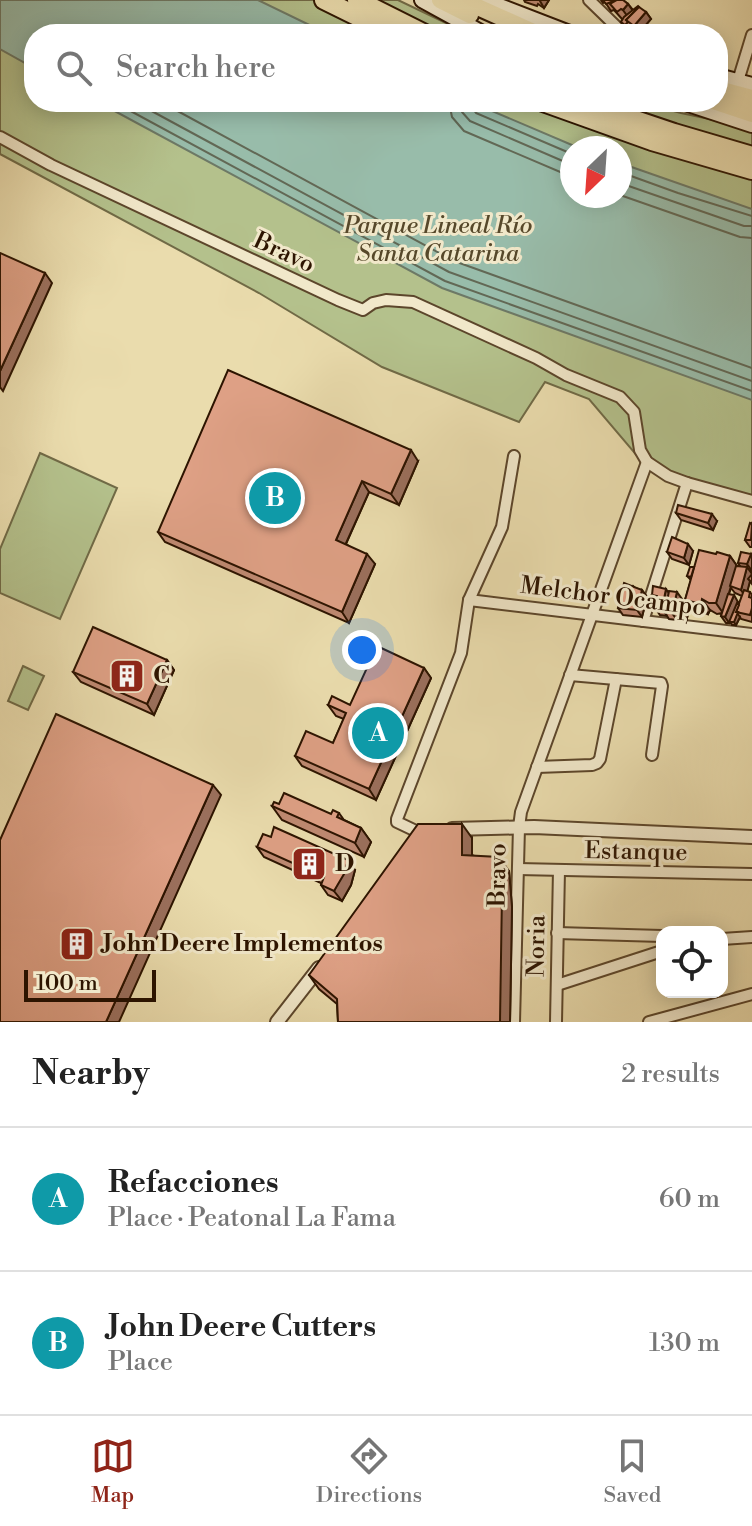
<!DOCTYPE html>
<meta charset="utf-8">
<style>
:root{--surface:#fff;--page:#f6f6f6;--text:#222;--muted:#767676;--line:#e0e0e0;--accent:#8f2418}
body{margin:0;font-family:"Libre Bodoni",serif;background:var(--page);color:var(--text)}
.controls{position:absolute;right:24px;bottom:24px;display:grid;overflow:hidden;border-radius:16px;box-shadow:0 4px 20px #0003}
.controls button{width:72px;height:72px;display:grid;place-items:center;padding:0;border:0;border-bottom:2px solid var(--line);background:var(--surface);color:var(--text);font:40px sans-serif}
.compass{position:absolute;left:560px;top:136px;width:72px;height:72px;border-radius:50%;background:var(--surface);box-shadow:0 4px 20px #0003;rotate:205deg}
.scale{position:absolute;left:24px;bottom:20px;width:132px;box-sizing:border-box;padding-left:8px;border:4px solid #2d1400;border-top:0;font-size:22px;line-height:28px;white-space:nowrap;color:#2d1400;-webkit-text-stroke:6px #f1e8ca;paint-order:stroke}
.you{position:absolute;left:362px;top:650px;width:28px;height:28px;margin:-20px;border:6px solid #fff;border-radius:50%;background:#1a73e8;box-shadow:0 0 0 12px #1a73e833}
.badge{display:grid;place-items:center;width:52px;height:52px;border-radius:50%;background:var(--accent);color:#fff;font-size:26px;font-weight:700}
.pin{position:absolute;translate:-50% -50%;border:4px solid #fff;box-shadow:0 2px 8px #0006}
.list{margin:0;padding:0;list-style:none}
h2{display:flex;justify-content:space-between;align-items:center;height:104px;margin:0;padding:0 32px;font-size:34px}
h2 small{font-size:26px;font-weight:400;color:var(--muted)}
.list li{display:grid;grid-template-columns:52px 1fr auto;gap:24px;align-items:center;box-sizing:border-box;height:144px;padding:0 32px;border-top:2px solid var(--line)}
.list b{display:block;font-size:30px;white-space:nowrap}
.list p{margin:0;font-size:26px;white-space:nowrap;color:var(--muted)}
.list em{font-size:26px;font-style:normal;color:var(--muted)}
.icon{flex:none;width:44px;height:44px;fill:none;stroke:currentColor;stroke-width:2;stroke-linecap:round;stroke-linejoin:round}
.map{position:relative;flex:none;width:752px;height:1022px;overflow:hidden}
.search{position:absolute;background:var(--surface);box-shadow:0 4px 20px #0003;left:24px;right:24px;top:24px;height:88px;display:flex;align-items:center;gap:20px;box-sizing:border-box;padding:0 28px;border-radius:32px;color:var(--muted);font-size:30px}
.sheet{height:392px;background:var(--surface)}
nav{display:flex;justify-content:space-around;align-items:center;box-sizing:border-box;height:112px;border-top:2px solid var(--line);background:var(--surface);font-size:22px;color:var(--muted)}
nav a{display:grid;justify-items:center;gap:4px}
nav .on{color:var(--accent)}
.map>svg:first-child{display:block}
.green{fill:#b4c18c;stroke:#706a46;stroke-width:2;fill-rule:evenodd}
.water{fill:#98bcaa;stroke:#6d7966;stroke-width:2}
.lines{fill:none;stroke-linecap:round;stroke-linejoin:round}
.shore{stroke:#626855;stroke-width:2}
.minor-casing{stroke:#5c462b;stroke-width:14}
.tertiary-casing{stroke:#5c462b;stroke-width:16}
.secondary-casing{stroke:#2d1400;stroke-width:18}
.primary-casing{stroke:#2d1400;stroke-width:20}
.motorway-casing{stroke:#2d1400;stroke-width:22}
.minor{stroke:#f1e8ca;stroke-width:10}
.tertiary{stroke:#f1e8ca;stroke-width:12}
.secondary{stroke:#f1e8ca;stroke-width:14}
.primary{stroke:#eadcad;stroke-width:16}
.motorway{stroke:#eadcad;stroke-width:18}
.wall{fill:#bf8a72;stroke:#2d1400;stroke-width:2;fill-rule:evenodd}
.shaded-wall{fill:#9b705d;stroke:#2d1400;stroke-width:2}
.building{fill:#dea085;stroke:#2d1400;stroke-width:2}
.labels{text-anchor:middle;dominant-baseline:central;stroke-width:6;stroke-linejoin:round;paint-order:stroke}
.park-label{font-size:24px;font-style:italic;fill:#56482a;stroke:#f1e8ca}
.street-label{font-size:24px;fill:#2d1400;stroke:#f1e8ca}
.poi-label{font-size:24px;font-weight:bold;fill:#2d1400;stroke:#f1e8ca;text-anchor:start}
</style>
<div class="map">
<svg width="752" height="1022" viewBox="0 0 752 1022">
<rect width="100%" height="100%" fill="#eadcad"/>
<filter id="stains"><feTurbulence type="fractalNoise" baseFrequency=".0025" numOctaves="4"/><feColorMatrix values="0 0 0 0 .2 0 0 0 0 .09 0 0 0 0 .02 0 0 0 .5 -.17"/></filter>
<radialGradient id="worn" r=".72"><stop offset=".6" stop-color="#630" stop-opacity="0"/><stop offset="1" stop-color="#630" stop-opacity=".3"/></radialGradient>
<g class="green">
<path d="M0,0H398L469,34H34V102H640L681,113L752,128V496L713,488L644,464L589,399L545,382L519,422L382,367L259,293L0,154ZM572,148H620V196H572Z"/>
<path d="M40,453L117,488L60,619L0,593V549Z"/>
<path d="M23,666L44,676L28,710L8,701Z"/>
</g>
<g class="water">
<path d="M0,0H258L328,34H34V68L0,49Z"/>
<path d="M98,102H471L579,148H572V196H620V163L752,209V400L442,288Z"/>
</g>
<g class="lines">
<g class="shore">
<path d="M114,102L445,281L752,391"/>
<path d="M135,102L449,272L752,381"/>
<path d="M161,102L454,261L752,368"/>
<path d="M449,102L452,117L464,131L572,177"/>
<path d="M461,102L462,112L470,121L572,165"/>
<path d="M471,102L472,108L476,113L572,154"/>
<path d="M620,172L678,193L752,216"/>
<path d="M620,183L744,226H752"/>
<path d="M620,195L740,237L752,238"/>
</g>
<g class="minor-casing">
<g id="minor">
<path d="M589,0L624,34"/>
<path d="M738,81L752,35"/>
<path d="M0,137L51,165L338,300L363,310L373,303L386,300L413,302L536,358L566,375L620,397L634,412L640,450L647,462L668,476L687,483L752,501"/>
<path d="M469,600L752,634"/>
<path d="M643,621L687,483"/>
<path d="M570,675L661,683L662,686L652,755"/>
<path d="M537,767L592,765L597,763L600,759L616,679"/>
<path d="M418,832L397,822V819L461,653L469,600L502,527L514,456"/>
<path d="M518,869L752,874"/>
<path d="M557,933L662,936"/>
<path d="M722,939L752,937"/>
<path d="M557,985L662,951"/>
<path d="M514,1022L519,827L521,812L647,462"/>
<path d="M556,1022L559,870"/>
<path d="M649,1022L752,994"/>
</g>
</g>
<g class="tertiary-casing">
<g id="tertiary">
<path d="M452,829L534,827L752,837"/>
<path d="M277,1022L319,968"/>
</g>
</g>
<g class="secondary-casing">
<g id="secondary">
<path d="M422,0L484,34"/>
<path d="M484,0L572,34"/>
<path d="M718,76L752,85"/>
<path d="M682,102L752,125"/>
</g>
</g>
<g class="primary-casing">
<g id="primary">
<path d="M440,0L470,15"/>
<path d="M462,0L538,34"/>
<path d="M718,89L752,98"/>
<path d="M716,102L752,114"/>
</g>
</g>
<g class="motorway-casing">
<g id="motorway">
<path d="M324,0L393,34"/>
<path d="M357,0L425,34"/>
<path d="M543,102L652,141L752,170"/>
<path d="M582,102L674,133L752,156"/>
</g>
</g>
<use href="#minor" class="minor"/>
<use href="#tertiary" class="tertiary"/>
<use href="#secondary" class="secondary"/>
<use href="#primary" class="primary"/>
<use href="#motorway" class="motorway"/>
</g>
<g class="wall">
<path d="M524,0H549L544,8L538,4L537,6L525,2Z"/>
<path d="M601,0H623L628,4L633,10L646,12L651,19L639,33L630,26L628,28L624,26L621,22L623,19H622L614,10L611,11L605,2L603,3Z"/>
<path d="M418,461L399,505L369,492L346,544L375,564L349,623L165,542L158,532Z"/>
<path d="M676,513L717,521L713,530L681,520Z"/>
<path d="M752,522V547H750L745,540Z"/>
<path d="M693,551L689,565L672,559L667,552Z"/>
<path d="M716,554L730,556L737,566H740L738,563L751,554L752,556V571H750L751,573L752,572V584L750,581L747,591L752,594V622L741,619L740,617L736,625H732L731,623H726L721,616L722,613L717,614L710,610L708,614L692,610L685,600L691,580L687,576L694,567ZM731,588L735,593L742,596L739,605L738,602L729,594Z"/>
<path d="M633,586L635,588L642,590L647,597L642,617L623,615L618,608Z"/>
<path d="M669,592L682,599L680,607L689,610L686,622L680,620L678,617L677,620L669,619L667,616L660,615L655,608L656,601L652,595Z"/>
<path d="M167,660L174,670L154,715L81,682L73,672Z"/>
<path d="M424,668L431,678L376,800L302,766L295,756L333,743L344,719L336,716L328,705H350Z"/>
<path d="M272,806L331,814L339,813L344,820L361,828L371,842L364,857L282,820Z"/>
<path d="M472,838V855L509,871L512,907L510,1022H338L337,1004L319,989L309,975Z"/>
<path d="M257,847L355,870L351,885L342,901L328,895L321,885V883L264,857Z"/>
</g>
<g class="shaded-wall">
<path d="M540,0H549L544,8L540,1Z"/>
<path d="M628,4L633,11L628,17L623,10Z"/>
<path d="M646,12L651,19L639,33L634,26Z"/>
<path d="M45,273L52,283L3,391L0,387V371Z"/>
<path d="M411,450L418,461L399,505L391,494Z"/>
<path d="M362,481L369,492L343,550L336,540Z"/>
<path d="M712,514L717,521L713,530L708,523Z"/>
<path d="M688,544L693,551L689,565L684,558Z"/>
<path d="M367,554L375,564L349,623L342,612Z"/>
<path d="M751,554L752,556V571L747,564Z"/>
<path d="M730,556L737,566L723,613L716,603Z"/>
<path d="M747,567L752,574L748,579L750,581L746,597L741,590Z"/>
<path d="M666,589L671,596L665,612L667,616L662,609Z"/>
<path d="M642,590L647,597L642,617L637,610Z"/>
<path d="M677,592L682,599L677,620L672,613Z"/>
<path d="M734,595L738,602L731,622H729L730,624L725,617Z"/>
<path d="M702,599L710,610L708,614L701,604Z"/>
<path d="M687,606L689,610L686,622L683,618Z"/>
<path d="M737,613L740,617L736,625L734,622Z"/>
<path d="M167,660L174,670L154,715L147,704Z"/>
<path d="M424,668L431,678L376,800L369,789Z"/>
<path d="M213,785L221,795L119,1022H106Z"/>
<path d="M462,824L472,838V869L462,855Z"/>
<path d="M361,828L371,842L364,857L355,843Z"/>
<path d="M499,857L509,871L512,907L510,1022H500Z"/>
<path d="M348,860L355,870L351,885L342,901L334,891Z"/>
</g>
<g class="building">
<path d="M603,0H616L606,4Z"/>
<path d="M617,0H623L628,4L623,10L621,9L617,12L610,4Z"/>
<path d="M638,6L639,7L626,20L628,22L625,25L621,22L624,17Z"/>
<path d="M639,7L646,12L634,26L626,20Z"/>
<path d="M0,253L45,273L0,371Z"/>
<path d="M228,370L411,450L391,494L362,481L336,540L367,554L342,612L158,532Z"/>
<path d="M678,505L712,514L708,523L676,513Z"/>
<path d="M750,523L752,524L751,540H745Z"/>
<path d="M672,537L688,544L684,558L667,552Z"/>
<path d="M699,550L716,554L717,552L730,556L716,603H709L702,599L701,604L685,600Z"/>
<path d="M741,552L751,554L747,564L738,563Z"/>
<path d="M736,566L747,567L741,590L730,586Z"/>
<path d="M690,567H694L691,577L687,576Z"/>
<path d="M624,583L642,590L637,610L618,608Z"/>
<path d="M653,586L666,589L662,609L655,608L657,596L652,595Z"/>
<path d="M744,590L750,592L749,597L752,598V608L750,615L736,612Z"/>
<path d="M669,591L677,592L672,613L665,612Z"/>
<path d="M728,594L734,595L725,617L721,616Z"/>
<path d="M737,603L739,605L736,612H738L734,622H729Z"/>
<path d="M681,605L687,606L683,618L677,617Z"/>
<path d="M93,627L167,660L147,704L73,672Z"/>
<path d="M377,646L424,668L369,789L295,756L306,731L333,743L346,713L328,705L332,696L350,705Z"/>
<path d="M56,714L213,785L106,1022H0V840Z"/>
<path d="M284,793L331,814L333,810L339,813L337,817L361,828L355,843L272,806L274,802L279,804Z"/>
<path d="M418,824H462V855L499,857L502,893L500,1022H338L337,999L309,975Z"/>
<path d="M274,827L348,860L344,874L334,891L321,885L324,877L257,847L263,834L271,837Z"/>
</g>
<defs>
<g id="building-square" transform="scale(1.8)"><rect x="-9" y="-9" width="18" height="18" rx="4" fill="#8f2418" stroke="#f1e8ca"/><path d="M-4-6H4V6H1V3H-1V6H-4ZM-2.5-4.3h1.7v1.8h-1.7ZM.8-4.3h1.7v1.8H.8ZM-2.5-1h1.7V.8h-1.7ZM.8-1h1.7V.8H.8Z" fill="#fff"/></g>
</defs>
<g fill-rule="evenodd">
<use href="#building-square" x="127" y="676"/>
<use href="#building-square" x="309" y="864"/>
<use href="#building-square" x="77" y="944"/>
</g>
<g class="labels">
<g class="park-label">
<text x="438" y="226">Parque Lineal Río<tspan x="438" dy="28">Santa Catarina</tspan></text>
</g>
<g class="street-label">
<text transform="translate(284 253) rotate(25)">Bravo</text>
<text transform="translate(613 597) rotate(7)">Melchor Ocampo</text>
<text transform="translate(636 852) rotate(1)">Estanque</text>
<text transform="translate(498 875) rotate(-89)">Bravo</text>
<text transform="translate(537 946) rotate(-89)">Noria</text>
</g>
<g class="poi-label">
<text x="153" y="676">C</text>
<text x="335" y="864">D</text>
<text x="103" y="944">John Deere Implementos</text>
</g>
</g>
<rect width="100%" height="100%" filter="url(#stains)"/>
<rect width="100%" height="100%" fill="url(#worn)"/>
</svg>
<div class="controls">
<button><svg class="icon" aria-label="locate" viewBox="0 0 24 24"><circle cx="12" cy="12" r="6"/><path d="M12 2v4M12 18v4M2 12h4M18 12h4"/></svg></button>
</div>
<svg class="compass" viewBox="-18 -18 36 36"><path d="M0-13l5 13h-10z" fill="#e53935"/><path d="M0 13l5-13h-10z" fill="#767676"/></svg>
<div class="scale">100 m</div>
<div class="you"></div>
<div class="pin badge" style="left:378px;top:733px;background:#0f9aa8">A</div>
<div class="pin badge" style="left:275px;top:498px;background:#0f9aa8">B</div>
<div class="search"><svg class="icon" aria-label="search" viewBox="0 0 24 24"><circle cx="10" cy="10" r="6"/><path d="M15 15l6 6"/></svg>Search here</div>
</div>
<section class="sheet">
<h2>Nearby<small>2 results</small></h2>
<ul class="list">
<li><span class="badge" style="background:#0f9aa8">A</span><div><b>Refacciones</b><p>Place · Peatonal La Fama</p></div><em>60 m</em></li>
<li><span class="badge" style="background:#0f9aa8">B</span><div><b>John Deere Cutters</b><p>Place</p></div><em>130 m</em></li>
</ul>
</section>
<nav>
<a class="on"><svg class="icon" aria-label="map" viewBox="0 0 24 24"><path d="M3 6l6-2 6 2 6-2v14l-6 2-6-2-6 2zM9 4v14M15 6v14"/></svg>Map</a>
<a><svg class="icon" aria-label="directions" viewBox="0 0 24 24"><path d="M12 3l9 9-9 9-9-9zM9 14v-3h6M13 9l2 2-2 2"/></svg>Directions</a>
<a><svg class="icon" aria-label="saved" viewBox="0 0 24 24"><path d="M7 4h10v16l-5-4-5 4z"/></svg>Saved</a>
</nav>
